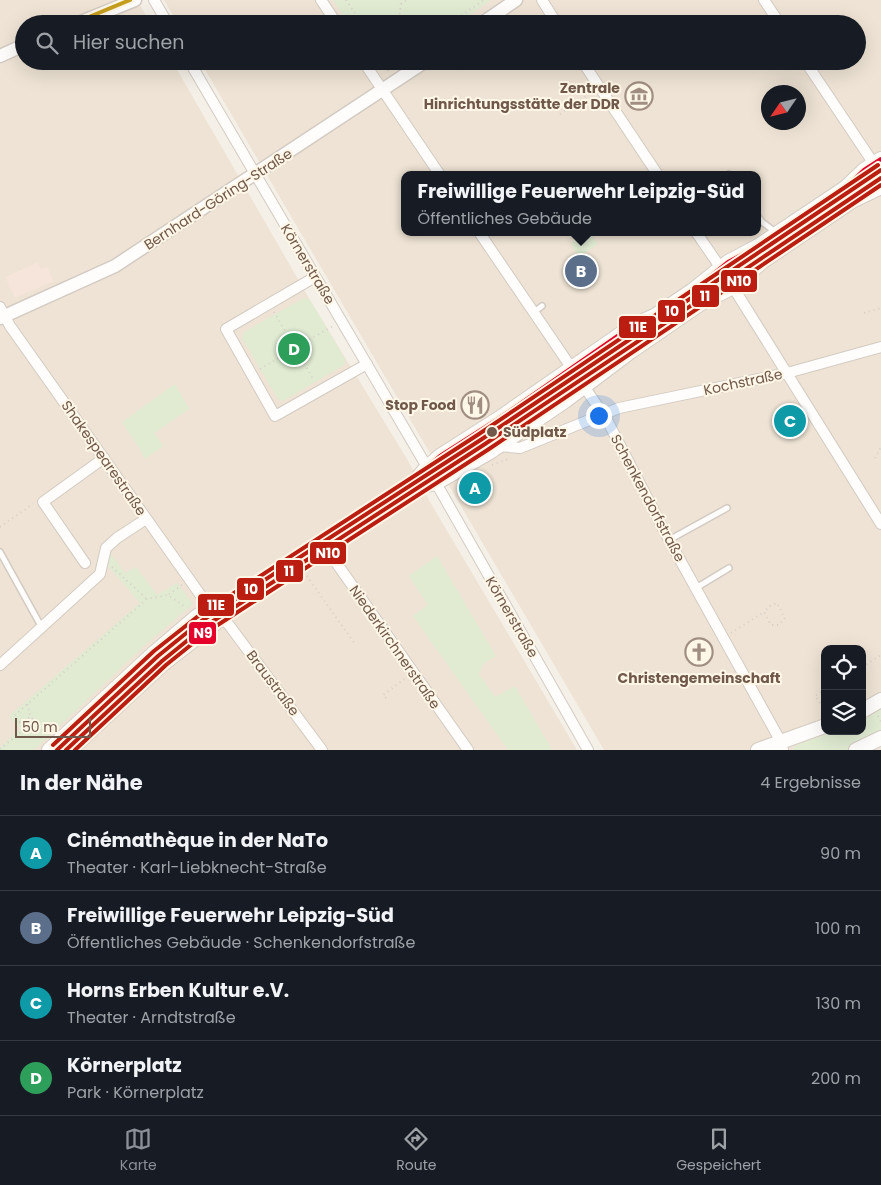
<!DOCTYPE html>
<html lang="de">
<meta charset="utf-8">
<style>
:root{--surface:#171b24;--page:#242831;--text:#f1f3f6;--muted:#9ea1a6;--line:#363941;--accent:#8c9099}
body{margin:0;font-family:Poppins,sans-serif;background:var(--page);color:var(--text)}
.controls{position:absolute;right:15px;bottom:15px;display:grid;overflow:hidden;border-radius:10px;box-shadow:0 5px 20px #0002}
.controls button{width:45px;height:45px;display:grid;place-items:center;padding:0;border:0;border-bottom:1px solid var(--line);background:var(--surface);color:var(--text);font:25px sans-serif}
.compass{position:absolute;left:761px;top:85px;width:45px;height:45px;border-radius:50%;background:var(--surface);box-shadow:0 5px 20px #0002;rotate:235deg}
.scale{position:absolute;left:15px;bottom:12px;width:76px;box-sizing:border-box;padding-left:5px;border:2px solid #70594a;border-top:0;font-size:14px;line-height:18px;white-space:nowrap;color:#70594a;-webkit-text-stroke:4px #fef6e7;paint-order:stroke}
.you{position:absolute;left:598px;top:415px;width:18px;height:18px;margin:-12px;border:4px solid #fff;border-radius:50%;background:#1a73e8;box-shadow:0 0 0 8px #1a73e833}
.badge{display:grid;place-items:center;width:32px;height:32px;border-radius:50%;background:var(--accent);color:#fff;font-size:16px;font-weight:700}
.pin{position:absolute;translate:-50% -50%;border:2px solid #fff;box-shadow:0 1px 5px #0006}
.popup{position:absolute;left:401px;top:171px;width:360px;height:65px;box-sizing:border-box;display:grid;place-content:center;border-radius:10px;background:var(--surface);filter:drop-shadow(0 1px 4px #0005);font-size:16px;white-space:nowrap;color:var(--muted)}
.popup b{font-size:19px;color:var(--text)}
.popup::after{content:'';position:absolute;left:50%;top:100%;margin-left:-10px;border:10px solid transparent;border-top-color:var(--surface)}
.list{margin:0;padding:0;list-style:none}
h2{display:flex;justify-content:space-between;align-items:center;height:65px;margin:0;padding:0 20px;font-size:21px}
h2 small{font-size:16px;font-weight:400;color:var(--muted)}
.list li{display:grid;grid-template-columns:32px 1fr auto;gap:15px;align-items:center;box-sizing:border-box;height:75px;padding:0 20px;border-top:1px solid var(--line)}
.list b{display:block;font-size:19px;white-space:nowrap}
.list p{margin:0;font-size:16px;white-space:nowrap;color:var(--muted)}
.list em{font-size:16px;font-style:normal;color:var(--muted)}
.icon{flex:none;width:28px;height:28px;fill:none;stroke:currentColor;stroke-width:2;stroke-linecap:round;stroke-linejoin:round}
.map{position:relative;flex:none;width:881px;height:750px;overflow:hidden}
.search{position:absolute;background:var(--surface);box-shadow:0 5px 20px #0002;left:15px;right:15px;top:15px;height:55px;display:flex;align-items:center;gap:12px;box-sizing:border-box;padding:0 18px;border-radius:28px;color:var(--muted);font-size:19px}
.sheet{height:365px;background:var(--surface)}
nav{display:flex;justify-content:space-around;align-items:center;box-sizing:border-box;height:70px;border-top:1px solid var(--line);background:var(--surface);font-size:14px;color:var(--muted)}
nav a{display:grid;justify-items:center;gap:2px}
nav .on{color:var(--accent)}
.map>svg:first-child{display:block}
.residential{fill:#eee3d4;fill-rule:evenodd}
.commercial{fill:#f5e5da}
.green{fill:#e0ebd2}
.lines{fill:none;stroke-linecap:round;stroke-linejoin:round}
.service-casing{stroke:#d3cbc3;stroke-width:8}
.minor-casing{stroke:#d3cbc3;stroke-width:12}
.tertiary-casing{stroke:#d3cbc3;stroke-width:15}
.secondary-casing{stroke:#d5cdc4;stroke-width:16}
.path{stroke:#d6cfc9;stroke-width:2;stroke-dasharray:1 4;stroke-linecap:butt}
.service{stroke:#fefdfb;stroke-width:5}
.minor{stroke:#fefdfb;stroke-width:10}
.tertiary{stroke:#fefdfb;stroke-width:12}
.secondary{stroke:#fefdfb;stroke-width:14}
.bus-1-casing{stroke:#fef6e7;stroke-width:8}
.bus-1{stroke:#e4002b;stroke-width:4}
.tram-1-casing{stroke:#fef6e7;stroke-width:8}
.tram-2-casing{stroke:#fef6e7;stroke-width:8}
.tram-3-casing{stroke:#fef6e7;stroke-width:8}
.tram-4-casing{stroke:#fef6e7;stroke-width:8}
.tram-5-casing{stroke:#fef6e7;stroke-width:8}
.tram-1{stroke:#bb1e10;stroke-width:4}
.tram-2{stroke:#bb1e10;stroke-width:4}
.tram-3{stroke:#bb1e10;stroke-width:4}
.tram-4{stroke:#bb1e10;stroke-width:4}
.tram-5{stroke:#c69e1e;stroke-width:4}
.stop-dot{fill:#70594a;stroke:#fef6e7;stroke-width:2}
.labels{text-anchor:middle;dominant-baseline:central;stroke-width:4;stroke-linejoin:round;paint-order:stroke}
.poi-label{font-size:14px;font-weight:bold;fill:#70594a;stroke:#fef6e7;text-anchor:end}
.street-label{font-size:14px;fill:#70594a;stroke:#fef6e7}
.stop-label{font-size:14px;font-weight:bold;fill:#70594a;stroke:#fef6e7;text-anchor:start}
.line-badge{stroke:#fef6e7;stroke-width:2}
.badge-label{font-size:14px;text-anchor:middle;font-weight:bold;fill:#fff}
</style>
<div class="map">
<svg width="881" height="750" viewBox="0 0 881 750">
<rect width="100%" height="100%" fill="#f5f0e7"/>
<g class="residential">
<path d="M0,0H137L151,24H24V61H172L310,300L407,459L430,502L577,750H0Z"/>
<path d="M164,0H881V750H604L200,61H857V24H178ZM768,92H798V122H768ZM405,175H757V232H405ZM825,649H862V731H825Z"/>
</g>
<path class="commercial" d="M38,262L41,269L47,266L54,281L15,298L5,277Z"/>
<g class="green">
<path d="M333,0H491L456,24H349Z"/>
<path d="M878,170L881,175V179L734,279L729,271Z"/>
<path d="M574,232H590L598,244L579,257L571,244L576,237Z"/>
<path d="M723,275L728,283L606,365L601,358Z"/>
<path d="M304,298L310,300L345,359L344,365L283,401L278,399L242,338L244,332Z"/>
<path d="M175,384L189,409L154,433L163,446L145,459L141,453L142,452L122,422Z"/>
<path d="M553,389L558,396L489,443L484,436Z"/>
<path d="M479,440L484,447L451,468L447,461Z"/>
<path d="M110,553L125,573L136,567L157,595L177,583L193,604L147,643L34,750H0V747L20,729L9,716L140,603L108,566Z"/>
<path d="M437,556L496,656L484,663L479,674L495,697L515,686L552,750H508L413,616L428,605L409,576Z"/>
<path d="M881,709V733L861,744L846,750H793L795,746L833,731H862V720Z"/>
</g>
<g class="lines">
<g class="service-casing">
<g id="service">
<path d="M729,174L730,175"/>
<path d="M757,215L762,222L777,233"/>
<path d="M534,312L542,306"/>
<path d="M669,540L727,508"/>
<path d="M0,552L41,626"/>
<path d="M696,588L729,568"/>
</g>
</g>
<g class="minor-casing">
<g id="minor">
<path d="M154,0L168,24"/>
<path d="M321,0L337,24"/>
<path d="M542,0L557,24"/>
<path d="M764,0L780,24"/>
<path d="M189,61L427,467"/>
<path d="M363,61L440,175"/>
<path d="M582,61L658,175"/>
<path d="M805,61L874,164"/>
<path d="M479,232L607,420L669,540L781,742L783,750"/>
<path d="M696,232L720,267"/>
<path d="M315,277L226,329L275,416L367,364"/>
<path d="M733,287L881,524"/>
<path d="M0,307L10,326L204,600L229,625L322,750"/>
<path d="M498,446L520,448L619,408L787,373L881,347"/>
<path d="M436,483L588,750"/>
<path d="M323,544L468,750"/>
<path d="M85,563L43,502L104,458"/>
<path d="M0,665L100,574L106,548L117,538L146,519"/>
</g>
</g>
<g class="tertiary-casing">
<g id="tertiary">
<path d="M76,24L135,0"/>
<path d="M481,24L516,0"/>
<path d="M0,56L24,45"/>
<path d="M0,318L115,266L426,61"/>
</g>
</g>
<g class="secondary-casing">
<g id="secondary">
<path d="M408,489L436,483L490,452L565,401L630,352L700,304L733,287L763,261L852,201L881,187"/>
<path d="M862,711L881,700"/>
<path d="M49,750L155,652L196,617L211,607L231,604"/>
<path d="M70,750L163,664L222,618L231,604L408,489L427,467L440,456L498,419L632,326L656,315L693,290L728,262L758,246L845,188L864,170L881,159"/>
<path d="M758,750L825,726"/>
<path d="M856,750L881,738"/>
</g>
</g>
<g class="path">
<path d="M346,0L362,24"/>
<path d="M401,4L407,0"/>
<path d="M398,24L401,4L398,0"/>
<path d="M449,24L484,0"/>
<path d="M452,61L458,70"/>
<path d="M390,64L395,61"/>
<path d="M388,71L391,61"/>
<path d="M560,114L591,93"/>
<path d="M274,312L289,338"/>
<path d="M864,313L881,308"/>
<circle cx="295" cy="349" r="12"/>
<path d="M305,342L333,326"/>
<path d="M302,359L314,381"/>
<path d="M260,369L284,355"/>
<path d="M875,458L881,447"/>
<path d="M492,465L511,458"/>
<path d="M0,527L33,504"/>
<path d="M112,567L147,599"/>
<path d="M304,572L355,644"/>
<path d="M182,585L168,595L187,608"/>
<path d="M731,633L764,612L771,625H779L785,618L777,603L770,606L764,612"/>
<path d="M862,667L881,655"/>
<path d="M825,689L815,696L825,709"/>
<path d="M386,698L383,695L406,678"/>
<path d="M27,704L31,717L46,734"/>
<path d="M878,716L881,722"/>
<path d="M19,722L31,717"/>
<path d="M0,749L25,729L14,716L147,599L168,595"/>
</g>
<use href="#service" class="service"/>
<use href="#minor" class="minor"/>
<use href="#tertiary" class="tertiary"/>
<use href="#secondary" class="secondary"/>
<g class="bus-1-casing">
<path id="bus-1" d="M70,750L163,664L222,618L231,604L408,489L427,467L440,456L498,419L632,326L656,315L693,290L728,262L758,246L845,188L864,170L881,159"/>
</g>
<use href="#bus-1" class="bus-1"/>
<g class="tram-1-casing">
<path id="tram-1" d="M57,750L158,656L200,622L482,439L881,170"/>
</g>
<g class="tram-2-casing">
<path id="tram-2" d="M66,750L162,661L204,627L485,444L881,178"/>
</g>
<g class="tram-3-casing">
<path id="tram-3" d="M53,745L154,651L197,617L479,434L878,165"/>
</g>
<g class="tram-4-casing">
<path id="tram-4" d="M75,750L166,665L207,632L489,449L881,185"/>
</g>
<g class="tram-5-casing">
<path id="tram-5" d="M72,24L130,0"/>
</g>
<use href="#tram-1" class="tram-1"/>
<use href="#tram-2" class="tram-2"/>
<use href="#tram-3" class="tram-3"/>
<use href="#tram-4" class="tram-4"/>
<use href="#tram-5" class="tram-5"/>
</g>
<defs>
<g id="museum-ring" transform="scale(1.4375)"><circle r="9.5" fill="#fef6e7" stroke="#9f8e81" stroke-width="1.5"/><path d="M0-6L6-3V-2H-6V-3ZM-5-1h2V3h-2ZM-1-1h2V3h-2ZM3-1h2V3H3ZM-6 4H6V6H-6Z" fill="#9f8e81"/></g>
<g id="restaurant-ring" transform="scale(1.4375)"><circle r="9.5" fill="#fef6e7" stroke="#9f8e81" stroke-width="1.5"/><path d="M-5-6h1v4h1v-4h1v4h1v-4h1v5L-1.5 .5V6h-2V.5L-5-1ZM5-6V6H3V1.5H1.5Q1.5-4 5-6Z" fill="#9f8e81"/></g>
<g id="church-ring" transform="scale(1.4375)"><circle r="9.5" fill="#fef6e7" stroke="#9f8e81" stroke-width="1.5"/><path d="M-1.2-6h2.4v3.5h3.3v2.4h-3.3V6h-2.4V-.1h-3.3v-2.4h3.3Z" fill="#9f8e81"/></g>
</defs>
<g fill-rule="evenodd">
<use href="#museum-ring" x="639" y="96"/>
<use href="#restaurant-ring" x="475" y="405"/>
<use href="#church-ring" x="699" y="652"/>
</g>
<circle class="stop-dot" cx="492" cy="432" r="6"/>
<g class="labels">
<g class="poi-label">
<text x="620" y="88">Zentrale<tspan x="620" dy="16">Hinrichtungsstätte der DDR</tspan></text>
<text x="456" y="405">Stop Food</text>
<text x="699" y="678" text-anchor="middle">Christengemeinschaft</text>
</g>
<g class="street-label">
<text transform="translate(218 199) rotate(-33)">Bernhard-Göring-Straße</text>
<text transform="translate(308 264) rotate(59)">Körnerstraße</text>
<text transform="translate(743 382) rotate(-12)">Kochstraße</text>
<text transform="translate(104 458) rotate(55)">Shakespearestraße</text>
<text transform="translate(648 498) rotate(62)">Schenkendorfstraße</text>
<text transform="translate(512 617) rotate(60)">Körnerstraße</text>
<text transform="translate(395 647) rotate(55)">Niederkirchnerstraße</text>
<text transform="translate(273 683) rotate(53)">Braustraße</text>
</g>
<g class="stop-label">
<text x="503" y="432">Südplatz</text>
</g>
</g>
<g class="line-badge">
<rect x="720" y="269" width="38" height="24" rx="5" fill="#bb1e10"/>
<rect x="691" y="284" width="29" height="24" rx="5" fill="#bb1e10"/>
<rect x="657" y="299" width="29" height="24" rx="5" fill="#bb1e10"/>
<rect x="618" y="315" width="39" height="24" rx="5" fill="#bb1e10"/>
<rect x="309" y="541" width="38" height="24" rx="5" fill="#bb1e10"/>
<rect x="275" y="559" width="29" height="24" rx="5" fill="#bb1e10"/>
<rect x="236" y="577" width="29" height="24" rx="5" fill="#bb1e10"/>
<rect x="197" y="593" width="38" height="24" rx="5" fill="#bb1e10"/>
<rect x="188" y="621" width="29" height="24" rx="5" fill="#e4002b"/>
</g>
<g class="badge-label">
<text x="739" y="286">N10</text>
<text x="705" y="301">11</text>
<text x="672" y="316">10</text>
<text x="638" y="332">11E</text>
<text x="328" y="558">N10</text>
<text x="289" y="576">11</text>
<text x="251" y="594">10</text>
<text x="216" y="610">11E</text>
<text x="203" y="638">N9</text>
</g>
</svg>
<div class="controls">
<button><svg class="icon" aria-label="locate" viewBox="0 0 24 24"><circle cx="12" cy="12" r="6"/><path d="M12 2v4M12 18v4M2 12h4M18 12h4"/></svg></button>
<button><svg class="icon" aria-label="layers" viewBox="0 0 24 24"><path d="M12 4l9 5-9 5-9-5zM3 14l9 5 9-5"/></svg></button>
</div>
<svg class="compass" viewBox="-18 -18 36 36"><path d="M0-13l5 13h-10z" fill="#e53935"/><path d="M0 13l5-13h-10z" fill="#9ea1a6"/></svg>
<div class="scale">50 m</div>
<div class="you"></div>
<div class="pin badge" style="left:475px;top:488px;background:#0f9aa8">A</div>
<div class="pin badge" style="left:581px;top:271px;background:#5c6f8a">B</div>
<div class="popup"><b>Freiwillige Feuerwehr Leipzig-Süd</b>Öffentliches Gebäude</div>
<div class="pin badge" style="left:790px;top:421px;background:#0f9aa8">C</div>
<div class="pin badge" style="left:294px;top:349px;background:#2e9e5b">D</div>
<div class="search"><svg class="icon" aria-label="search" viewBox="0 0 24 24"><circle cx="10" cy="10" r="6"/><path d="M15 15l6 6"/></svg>Hier suchen</div>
</div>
<section class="sheet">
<h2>In der Nähe<small>4 Ergebnisse</small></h2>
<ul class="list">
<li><span class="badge" style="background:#0f9aa8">A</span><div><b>Cinémathèque in der NaTo</b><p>Theater · Karl-Liebknecht-Straße</p></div><em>90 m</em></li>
<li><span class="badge" style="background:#5c6f8a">B</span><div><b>Freiwillige Feuerwehr Leipzig-Süd</b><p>Öffentliches Gebäude · Schenkendorfstraße</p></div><em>100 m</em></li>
<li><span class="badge" style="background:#0f9aa8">C</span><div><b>Horns Erben Kultur e.V.</b><p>Theater · Arndtstraße</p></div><em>130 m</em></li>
<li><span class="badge" style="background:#2e9e5b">D</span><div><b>Körnerplatz</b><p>Park · Körnerplatz</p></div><em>200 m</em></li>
</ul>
</section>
<nav>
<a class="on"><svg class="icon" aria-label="map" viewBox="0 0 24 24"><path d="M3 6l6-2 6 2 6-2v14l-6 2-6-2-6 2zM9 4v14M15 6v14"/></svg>Karte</a>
<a><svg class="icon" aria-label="directions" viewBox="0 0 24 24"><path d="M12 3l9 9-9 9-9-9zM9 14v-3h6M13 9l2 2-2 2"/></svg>Route</a>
<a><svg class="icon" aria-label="saved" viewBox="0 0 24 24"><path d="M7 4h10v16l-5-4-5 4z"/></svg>Gespeichert</a>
</nav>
